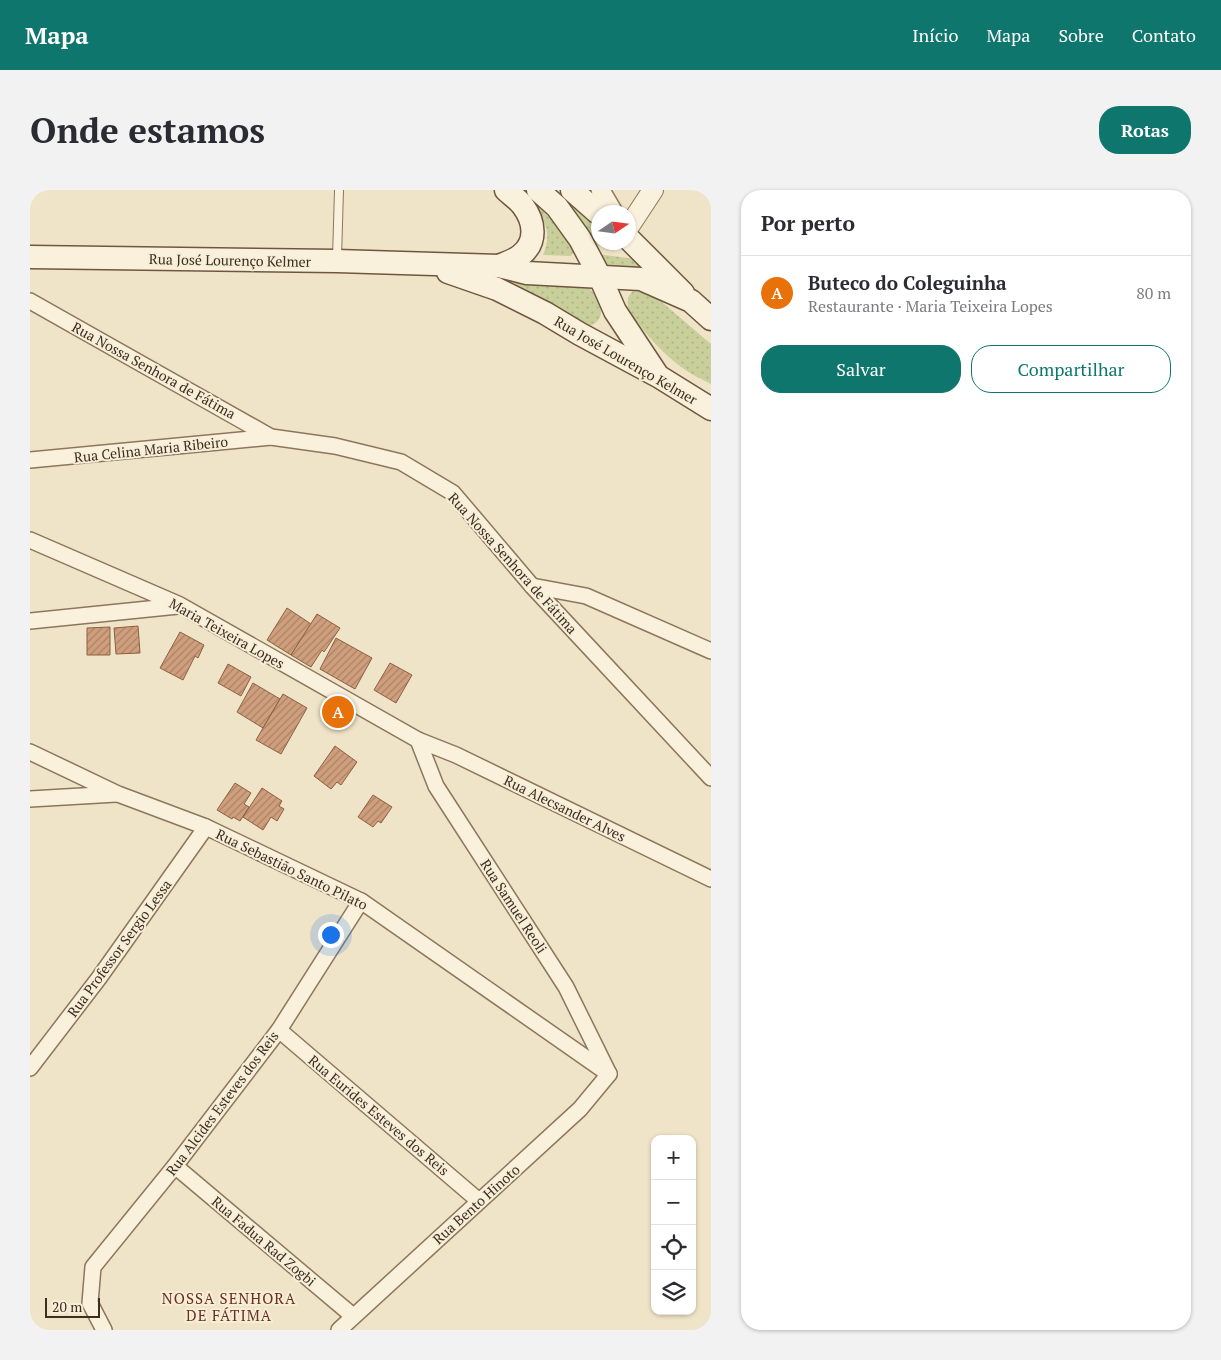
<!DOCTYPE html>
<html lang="pt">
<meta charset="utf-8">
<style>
:root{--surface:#fff;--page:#f2f2f3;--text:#2b2b33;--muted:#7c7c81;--line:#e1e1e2;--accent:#0f766e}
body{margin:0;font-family:"PT Serif",serif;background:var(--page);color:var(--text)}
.controls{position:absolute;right:15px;bottom:15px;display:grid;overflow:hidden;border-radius:10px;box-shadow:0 1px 4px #0004}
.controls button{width:45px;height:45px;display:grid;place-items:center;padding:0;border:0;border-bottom:1px solid var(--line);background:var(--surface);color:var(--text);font:25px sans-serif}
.compass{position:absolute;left:561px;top:15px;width:45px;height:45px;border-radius:50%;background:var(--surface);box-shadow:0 1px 4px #0004;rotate:77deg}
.scale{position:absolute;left:15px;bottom:12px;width:55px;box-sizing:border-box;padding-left:5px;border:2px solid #3d2e20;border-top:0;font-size:14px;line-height:18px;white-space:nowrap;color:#3d2e20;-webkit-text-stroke:4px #f7eed8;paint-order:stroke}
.you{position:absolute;left:300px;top:744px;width:18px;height:18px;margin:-12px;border:4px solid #fff;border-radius:50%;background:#1a73e8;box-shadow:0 0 0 8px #1a73e833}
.badge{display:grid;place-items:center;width:32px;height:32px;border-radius:50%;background:var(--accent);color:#fff;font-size:16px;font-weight:700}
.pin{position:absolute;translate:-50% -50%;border:2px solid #fff;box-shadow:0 1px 5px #0006}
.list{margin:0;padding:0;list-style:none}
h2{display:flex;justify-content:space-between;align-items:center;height:65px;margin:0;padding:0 20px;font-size:21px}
h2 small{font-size:16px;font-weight:400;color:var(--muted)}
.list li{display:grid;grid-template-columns:32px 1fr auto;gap:15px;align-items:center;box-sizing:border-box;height:75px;padding:0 20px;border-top:1px solid var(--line)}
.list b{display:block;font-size:19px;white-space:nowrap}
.list p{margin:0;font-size:16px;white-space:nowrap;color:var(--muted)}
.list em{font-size:16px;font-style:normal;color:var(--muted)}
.actions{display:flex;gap:10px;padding:15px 20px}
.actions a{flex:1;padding:11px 0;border:1px solid var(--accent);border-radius:20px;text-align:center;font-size:18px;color:var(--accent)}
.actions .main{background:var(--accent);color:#fff}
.icon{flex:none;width:28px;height:28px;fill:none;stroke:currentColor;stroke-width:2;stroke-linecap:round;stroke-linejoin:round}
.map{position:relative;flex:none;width:681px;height:1140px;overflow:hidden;border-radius:20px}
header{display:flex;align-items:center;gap:30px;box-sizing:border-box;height:70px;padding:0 25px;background:var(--accent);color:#fff}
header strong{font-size:24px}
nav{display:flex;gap:28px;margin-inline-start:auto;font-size:18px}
.intro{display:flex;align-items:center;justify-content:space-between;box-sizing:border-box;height:120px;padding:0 30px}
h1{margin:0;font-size:35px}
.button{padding:12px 22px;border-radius:20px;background:var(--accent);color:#fff;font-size:18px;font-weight:700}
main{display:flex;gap:30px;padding:0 30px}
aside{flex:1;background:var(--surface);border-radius:20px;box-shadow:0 1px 4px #0004}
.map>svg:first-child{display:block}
.grass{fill:url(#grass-dots)}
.building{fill:url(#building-hatch);stroke:#8d5f41}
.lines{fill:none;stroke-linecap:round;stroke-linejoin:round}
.service-casing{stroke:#8d765c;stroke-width:10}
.minor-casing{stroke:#8d765c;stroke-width:18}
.tertiary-casing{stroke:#8d765c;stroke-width:22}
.secondary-casing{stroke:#6f573f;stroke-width:25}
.service{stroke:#faf1dc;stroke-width:8}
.minor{stroke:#faf1dc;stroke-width:15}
.tertiary{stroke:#faf1dc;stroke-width:20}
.secondary{stroke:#faf1dc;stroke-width:22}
.labels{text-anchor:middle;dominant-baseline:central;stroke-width:4;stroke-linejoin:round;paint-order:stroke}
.street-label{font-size:14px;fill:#3d2e20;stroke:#f7eed8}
.neighbourhood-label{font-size:15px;letter-spacing:1px;fill:#6b2e1e;stroke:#f7eed8}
</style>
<header>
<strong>Mapa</strong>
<nav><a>Início</a><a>Mapa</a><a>Sobre</a><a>Contato</a></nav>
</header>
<div class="intro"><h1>Onde estamos</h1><a class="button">Rotas</a></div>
<main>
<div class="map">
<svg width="681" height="1140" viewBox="0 0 681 1140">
<defs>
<pattern id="grass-dots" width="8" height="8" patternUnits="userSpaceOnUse" patternTransform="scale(1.25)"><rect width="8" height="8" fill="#c9cf9b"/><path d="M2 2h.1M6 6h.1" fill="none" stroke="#aeb285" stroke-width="1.8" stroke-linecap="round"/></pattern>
<pattern id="building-hatch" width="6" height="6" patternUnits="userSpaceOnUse" patternTransform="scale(1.25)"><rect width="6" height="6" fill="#cf9f7d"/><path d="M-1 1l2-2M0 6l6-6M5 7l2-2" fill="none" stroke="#a98266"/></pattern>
</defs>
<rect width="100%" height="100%" fill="#f0e4c8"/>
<g class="grass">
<path d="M533,8L568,37V52L586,53L595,60L565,55Z"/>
<path d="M502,11L528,36L544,61L541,66L513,65C523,41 514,31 502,11Z"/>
<path d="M568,64L605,69L617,80L577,76Z"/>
<path d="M487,92L558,96C569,110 581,129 557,137L484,98V94Z"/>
<path d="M607,98L620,102L681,154V194C672,189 662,185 654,179C637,168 610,139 600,121C595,112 598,103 607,98Z"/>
</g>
<g class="building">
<path d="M257,418L281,434L261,465L237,450Z"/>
<path d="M287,424L310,438L294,462L292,460L281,477L261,465Z"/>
<path d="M108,436L110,463L86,464L84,438Z"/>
<path d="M80,437V465H57V438Z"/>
<path d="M150,442L174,455L168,468L165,466L153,490L130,478Z"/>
<path d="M306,448L342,468L325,499L290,479Z"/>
<path d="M360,473L382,485L366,513L344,500Z"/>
<path d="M198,474L221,487L211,506L188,493Z"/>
<path d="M223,493L250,509L233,538L207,522Z"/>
<path d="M253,504L277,518L251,564L226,550Z"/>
<path d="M305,556L327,572L311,595L307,592L301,599L284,586Z"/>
<path d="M205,593L221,603L214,614L219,617L210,631L203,627L202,629L187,620Z"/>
<path d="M232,598L252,611L249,616L254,619L247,631L241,627L233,640L213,627Z"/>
<path d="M343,605L362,617L351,633L348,631L343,637L328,627Z"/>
</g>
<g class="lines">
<g class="service-casing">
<path id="service" d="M307,68L309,0"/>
</g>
<g class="minor-casing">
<g id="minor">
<path d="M569,0L575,5L585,22"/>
<path d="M0,111L241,247L305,256L371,272L423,303L502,396L681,588"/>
<path d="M0,270L241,247"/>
<path d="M0,350L150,415L388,550L426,565L681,689"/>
<path d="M502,396L556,406L681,461"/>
<path d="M0,431L148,416"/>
<path d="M388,550L406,596L536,797L578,882"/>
<path d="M0,562L88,604L176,637L331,711L579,884"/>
<path d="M0,609L86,604"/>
<path d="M249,840L449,1011"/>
<path d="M0,878L69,788L176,637"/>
<path d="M145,976L323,1126"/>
<path d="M74,1140L60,1113L63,1077L145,976L249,840L331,711"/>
<path d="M309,1140L550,919L579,884"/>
</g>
</g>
<g class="tertiary-casing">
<path id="tertiary" d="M598,38L623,0"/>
</g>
<g class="secondary-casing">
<g id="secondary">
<path d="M508,0L527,17L550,49L570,87L585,121L626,183"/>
<path d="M542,0L568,23"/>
<path d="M598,48L653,103"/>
<path d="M0,67L307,71L469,76L497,83L611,89L661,111L681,129"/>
<path d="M469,76C476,73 485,70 491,65C507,52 505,32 493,16C489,10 481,5 476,0"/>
<path d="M418,82L467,99L515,123L550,144L628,186L681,219"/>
</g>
</g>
<use href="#service" class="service"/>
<use href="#minor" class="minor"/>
<use href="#tertiary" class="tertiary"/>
<use href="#secondary" class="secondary"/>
</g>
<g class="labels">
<g class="street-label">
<text transform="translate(200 70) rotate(1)">Rua José Lourenço Kelmer</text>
<text transform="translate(596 170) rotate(30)">Rua José Lourenço Kelmer</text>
<text transform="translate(124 180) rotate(29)">Rua Nossa Senhora de Fátima</text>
<text transform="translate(121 259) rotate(-6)">Rua Celina Maria Ribeiro</text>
<text transform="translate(483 373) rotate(48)">Rua Nossa Senhora de Fátima</text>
<text transform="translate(197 443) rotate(29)">Maria Teixeira Lopes</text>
<text transform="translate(535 618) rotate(26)">Rua Alecsander Alves</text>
<text transform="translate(262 679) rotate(26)">Rua Sebastião Santo Pilato</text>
<text transform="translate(484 716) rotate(57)">Rua Samuel Reoli</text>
<text transform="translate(89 758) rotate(-54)">Rua Professor Sergio Lessa</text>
<text transform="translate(192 913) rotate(-53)">Rua Alcides Esteves dos Reis</text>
<text transform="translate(349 925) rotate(40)">Rua Eurides Esteves dos Reis</text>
<text transform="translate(446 1014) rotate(-42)">Rua Bento Hinoto</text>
<text transform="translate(234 1051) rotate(40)">Rua Fadua Rad Zogbi</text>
</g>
<g class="neighbourhood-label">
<text x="199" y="1108">NOSSA SENHORA<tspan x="199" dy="17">DE FÁTIMA</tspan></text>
</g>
</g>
</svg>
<div class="controls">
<button>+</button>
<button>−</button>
<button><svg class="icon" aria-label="locate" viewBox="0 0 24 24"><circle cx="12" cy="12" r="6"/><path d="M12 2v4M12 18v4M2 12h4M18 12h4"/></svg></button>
<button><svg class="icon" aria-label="layers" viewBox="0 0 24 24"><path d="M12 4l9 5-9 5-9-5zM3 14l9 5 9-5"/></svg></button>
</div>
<svg class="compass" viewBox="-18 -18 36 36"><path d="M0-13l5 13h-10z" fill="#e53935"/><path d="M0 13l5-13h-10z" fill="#7c7c81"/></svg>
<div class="scale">20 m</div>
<div class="you"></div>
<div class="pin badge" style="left:308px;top:522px;background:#e8710a">A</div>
</div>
<aside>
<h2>Por perto<small></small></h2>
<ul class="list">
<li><span class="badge" style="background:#e8710a">A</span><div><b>Buteco do Coleguinha</b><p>Restaurante · Maria Teixeira Lopes</p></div><em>80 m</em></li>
</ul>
<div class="actions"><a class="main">Salvar</a><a>Compartilhar</a></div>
</aside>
</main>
